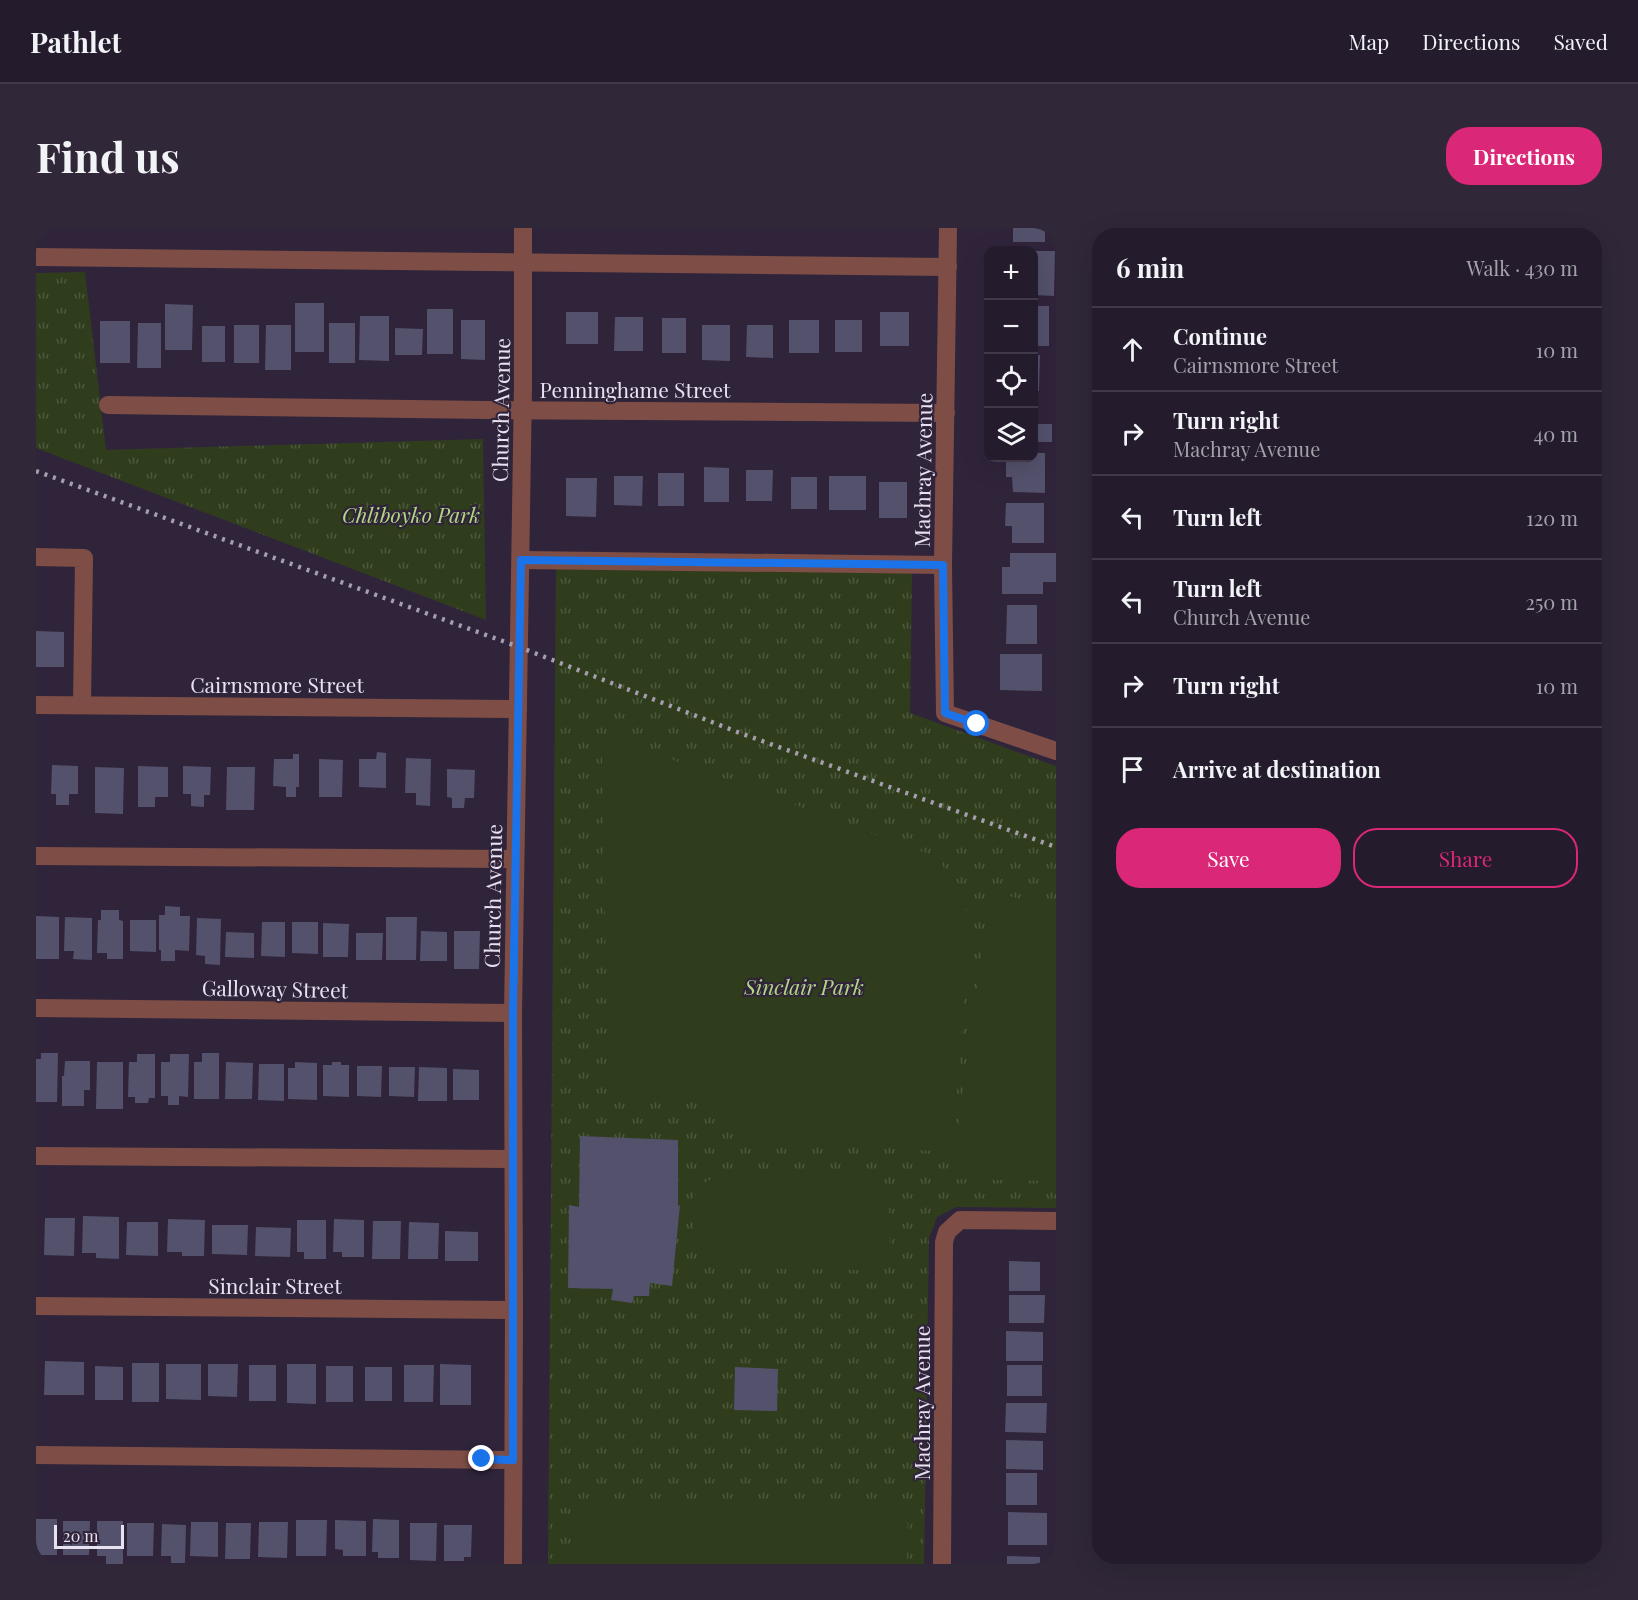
<!DOCTYPE html>
<meta charset="utf-8">
<style>
:root{--surface:#241b2c;--page:#302838;--text:#f1f3f6;--muted:#a3a1a9;--line:#413948;--accent:#db2777}
body{margin:0;font-family:"Playfair Display",serif;background:var(--page);color:var(--text)}
.controls{position:absolute;right:18px;top:18px;display:grid;overflow:hidden;border-radius:12px;box-shadow:0 6px 24px #0002}
.controls button{width:54px;height:54px;display:grid;place-items:center;padding:0;border:0;border-bottom:2px solid var(--line);background:var(--surface);color:var(--text);font:30px sans-serif}
.scale{position:absolute;left:18px;bottom:15px;width:70px;box-sizing:border-box;padding-left:6px;border:3px solid #e8e1f0;border-top:0;font-size:16px;line-height:21px;white-space:nowrap;color:#e8e1f0;-webkit-text-stroke:4px #30243b;paint-order:stroke}
.stop{position:absolute;width:18px;height:18px;margin:-14px;border:4px solid #1a73e8;border-radius:50%;background:#fff}
.stop.end{background:#1a73e8;border-color:#fff;box-shadow:0 2px 6px #0008}
.list{margin:0;padding:0;list-style:none}
h2{display:flex;justify-content:space-between;align-items:center;height:78px;margin:0;padding:0 24px;font-size:26px}
h2 small{font-size:20px;font-weight:400;color:var(--muted)}
.list li{display:grid;grid-template-columns:39px 1fr auto;gap:18px;align-items:center;box-sizing:border-box;height:84px;padding:0 24px;border-top:2px solid var(--line)}
.list b{display:block;font-size:22px;white-space:nowrap}
.list p{margin:0;font-size:20px;white-space:nowrap;color:var(--muted)}
.list em{font-size:20px;font-style:normal;color:var(--muted)}
.actions{display:flex;gap:12px;padding:18px 24px}
.actions a{flex:1;padding:14px 0;border:2px solid var(--accent);border-radius:24px;text-align:center;font-size:21px;color:var(--accent)}
.actions .main{background:var(--accent);color:#fff}
.icon{flex:none;width:33px;height:33px;fill:none;stroke:currentColor;stroke-width:2;stroke-linecap:round;stroke-linejoin:round}
.map{position:relative;flex:none;width:1020px;height:1336px;overflow:hidden;border-radius:24px}
header{display:flex;align-items:center;gap:36px;box-sizing:border-box;height:84px;padding:0 30px;background:var(--surface);border-bottom:2px solid var(--line)}
header strong{font-size:28px}
nav{display:flex;gap:33px;margin-inline-start:auto;font-size:21px}
.intro{display:flex;align-items:center;justify-content:space-between;box-sizing:border-box;height:144px;padding:0 36px}
h1{margin:0;font-size:42px}
.button{padding:15px 27px;border-radius:24px;background:var(--accent);color:#fff;font-size:21px;font-weight:700}
main{display:flex;gap:36px;padding:0 36px}
aside{flex:1;background:var(--surface);border-radius:24px;box-shadow:0 6px 24px #0002}
.map>svg:first-child{display:block}
.grass{fill:url(#grass-tufts)}
.pitch{fill:#2f3d1c}
.building{fill:#53516c}
.lines{fill:none;stroke-linecap:round;stroke-linejoin:round}
.minor{stroke:#7e4e46;stroke-width:18}
.rail{stroke:#a69daf;stroke-width:4.5;stroke-dasharray:3 6;stroke-linecap:butt}
.route{stroke:#1a73e8;stroke-width:8}
.labels{text-anchor:middle;dominant-baseline:central;stroke-width:4.5;stroke-linejoin:round;paint-order:stroke}
.street-label{font-size:21px;fill:#e8e1f0;stroke:#30243b}
.park-label{font-size:21px;font-style:italic;fill:#b2d781;stroke:#30243b}
</style>
<header>
<strong>Pathlet</strong>
<nav><a>Map</a><a>Directions</a><a>Saved</a></nav>
</header>
<div class="intro"><h1>Find us</h1><a class="button">Directions</a></div>
<main>
<div class="map">
<svg width="1020" height="1336" viewBox="0 0 1020 1336">
<defs>
<pattern id="grass-tufts" width="24" height="20" patternUnits="userSpaceOnUse" patternTransform="scale(1.5)"><rect width="24" height="20" fill="#2f3d1c"/><path d="M3 7l-1-3M5 7V3M7 7l1-3M15 17l-1-3M17 17v-4M19 17l1-3" fill="none" stroke="#4d593d"/></pattern>
</defs>
<rect width="100%" height="100%" fill="#30243b"/>
<g class="grass">
<path d="M49,44L70,222L447,211L450,392L0,220V45Z"/>
<path d="M520,340L876,345L874,485L1020,538V980L920,979L901,989L893,1010L888,1336H512Z"/>
</g>
<g class="pitch">
<path d="M566,506L898,628L926,660L934,705L917,910L912,924L715,910L670,873L572,867Z"/>
<path d="M974,668L1020,682V953L915,951L952,679Z"/>
<path d="M681,949L828,950L839,956L847,963L853,973L854,1019L849,1028L841,1036L830,1042L681,1040L670,1034L662,1027L657,1017V971L662,962L670,954Z"/>
<path d="M535,1276L872,1279L871,1336H535Z"/>
</g>
<g class="building">
<rect x="977" y="0" width="32" height="14"/>
<path d="M998,23H1019L1018,68L998,67Z"/>
<rect x="259" y="75" width="29" height="49"/>
<path d="M129,76L157,77L156,122H129Z"/>
<rect x="998" y="78" width="15" height="40"/>
<rect x="391" y="81" width="26" height="45"/>
<rect x="530" y="84" width="32" height="32"/>
<rect x="844" y="84" width="29" height="34"/>
<path d="M324,88H353V133L323,132Z"/>
<path d="M579,89H607V123H578Z"/>
<rect x="626" y="90" width="24" height="35"/>
<path d="M425,92H449V132L425,131Z"/>
<rect x="753" y="92" width="30" height="33"/>
<rect x="799" y="92" width="27" height="32"/>
<rect x="64" y="93" width="30" height="42"/>
<path d="M102,95H125V140H101Z"/>
<rect x="293" y="95" width="26" height="40"/>
<rect x="198" y="97" width="25" height="38"/>
<path d="M230,97H255V142H229Z"/>
<path d="M666,97H694V133L666,132Z"/>
<path d="M711,97H737V130L710,129Z"/>
<rect x="166" y="98" width="23" height="36"/>
<path d="M359,100L387,101L386,127H359Z"/>
<path d="M998,127H1004L1003,163H998Z"/>
<path d="M998,176H1002V196H1016V214H998Z"/>
<path d="M998,225H1009V265L977,264L976,249H970V230H998Z"/>
<path d="M668,239L693,240V274H668Z"/>
<path d="M710,242H737L736,273H710Z"/>
<rect x="622" y="245" width="26" height="33"/>
<path d="M578,248H607L606,278L578,277Z"/>
<rect x="793" y="248" width="37" height="34"/>
<rect x="755" y="249" width="26" height="32"/>
<path d="M530,250H561L560,289L530,288Z"/>
<rect x="843" y="254" width="28" height="36"/>
<path d="M970,275H1008V315H976V298H969Z"/>
<path d="M974,325H1020V354H1007V366H966V339H974Z"/>
<path d="M971,377H1001V416H970Z"/>
<path d="M0,403L28,404V439H0Z"/>
<path d="M964,426H1006V463L964,462Z"/>
<path d="M341,524L350,525V560L323,559V531H340Z"/>
<path d="M257,526H263V559H260V569H250V559L237,558L238,531H257Z"/>
<path d="M370,530L395,531L394,578L380,577V565H369Z"/>
<path d="M283,531L307,532L306,569H283Z"/>
<path d="M16,537L42,538V566H33V577H20V566H15Z"/>
<path d="M102,538L132,539V569H119V579H102Z"/>
<path d="M147,538L175,539L174,567H168V579L155,578V566H147Z"/>
<path d="M59,539L88,540L87,586L59,585Z"/>
<path d="M191,539H219L218,582H190Z"/>
<path d="M411,541L439,542L438,570H429L428,580H416V570L411,569Z"/>
<path d="M129,678L144,679V688H154L153,723L139,722V733H125V722H123V687H129Z"/>
<path d="M65,682H83V692L87,693V731H71V725H61L62,692H65Z"/>
<path d="M0,688L23,689V731H0Z"/>
<path d="M29,689L56,690V732L37,731L38,723H28Z"/>
<path d="M350,689H381L380,732H350Z"/>
<path d="M161,690L185,691L184,737L169,736V728L160,727Z"/>
<path d="M94,692H120V724L94,723Z"/>
<path d="M226,694H249V729L225,728Z"/>
<path d="M256,694H282V726L256,725Z"/>
<path d="M287,695L313,696L312,729H287Z"/>
<path d="M385,703L411,704V733H384Z"/>
<path d="M418,703H444L443,741H418Z"/>
<path d="M190,704L218,705V730L189,729Z"/>
<path d="M320,705H347L346,732H320Z"/>
<path d="M5,825H22L21,874H0V831H5Z"/>
<path d="M166,825H183V871H158V834H166Z"/>
<path d="M101,826H119V870H113L112,875H99V869H92L93,834H101Z"/>
<path d="M134,826H153L152,869L143,868V877H132V868H125V834H134Z"/>
<path d="M29,833H54V862H48V878H26V848H28Z"/>
<path d="M61,834H87V881H60Z"/>
<path d="M190,834L217,835L216,871H189Z"/>
<path d="M259,834L281,835V872L252,871V840H259Z"/>
<path d="M296,834H305V837H313V869L287,868V837H296Z"/>
<path d="M223,836H248V873L222,872Z"/>
<path d="M321,838H346L345,869L321,868Z"/>
<path d="M353,839H379L378,869L353,868Z"/>
<path d="M383,839L411,840V873H382Z"/>
<path d="M417,841L443,842V872H417Z"/>
<path d="M544,908L642,912V978L644,977L636,1058L614,1055L613,1068H598L596,1075L575,1072L577,1061L532,1060L533,977L543,979Z"/>
<path d="M47,988L83,989V1031L60,1030V1025H46Z"/>
<path d="M9,990H39L38,1028L8,1027Z"/>
<path d="M132,991L169,992L168,1028H146V1024H131Z"/>
<path d="M298,991L328,992V1029H306V1024H297Z"/>
<path d="M261,992H290V1031H268V1024H261Z"/>
<path d="M337,993H365L364,1031H336Z"/>
<path d="M91,994H122V1028L90,1027Z"/>
<path d="M373,994L403,995L402,1031H372Z"/>
<path d="M176,997H212L211,1027L176,1026Z"/>
<path d="M220,999L255,1000L254,1029L219,1028Z"/>
<path d="M409,1003L442,1004V1033H409Z"/>
<path d="M973,1033L1004,1034V1063H973Z"/>
<path d="M973,1067H1009L1008,1095H973Z"/>
<path d="M970,1103L1007,1104V1133H970Z"/>
<path d="M9,1133L48,1134V1167H8Z"/>
<rect x="96" y="1135" width="27" height="39"/>
<path d="M130,1136H165V1172L130,1171Z"/>
<path d="M172,1136H202L201,1169L172,1168Z"/>
<path d="M251,1136H280V1176L251,1175Z"/>
<path d="M404,1136L435,1137V1177H404Z"/>
<rect x="213" y="1137" width="27" height="36"/>
<path d="M368,1137H398L397,1174H368Z"/>
<rect x="971" y="1137" width="35" height="31"/>
<path d="M59,1138L87,1139V1172H59Z"/>
<rect x="290" y="1138" width="27" height="36"/>
<rect x="329" y="1139" width="27" height="34"/>
<path d="M699,1139L742,1141L741,1183L698,1182Z"/>
<path d="M970,1175H1011L1010,1205L969,1204Z"/>
<path d="M970,1212L1007,1213V1242L970,1241Z"/>
<rect x="970" y="1245" width="31" height="32"/>
<path d="M972,1284L1011,1285V1317H972Z"/>
<rect x="0" y="1291" width="21" height="36"/>
<path d="M337,1291L363,1292V1330H342V1324H336Z"/>
<path d="M260,1292H291L290,1328H260Z"/>
<path d="M299,1292L330,1293V1328H307V1322L299,1321Z"/>
<path d="M27,1293H54L53,1327H27Z"/>
<path d="M61,1293H87V1336H70V1328H61Z"/>
<path d="M155,1294H182V1329L154,1328Z"/>
<path d="M223,1294H252L251,1330L222,1329Z"/>
<path d="M91,1295H118L117,1328H91Z"/>
<path d="M190,1295H215L214,1331H189Z"/>
<path d="M374,1295H401L400,1333L374,1332Z"/>
<path d="M126,1296L150,1297L149,1335H135V1328H125Z"/>
<path d="M408,1297H436L435,1329H428V1333H408Z"/>
<path d="M971,1328L1004,1329V1336H971Z"/>
</g>
<g class="lines">
<g class="minor">
<path d="M912,0L907,337L909,485L1020,523"/>
<path d="M0,29L912,39"/>
<path d="M72,177L452,182L910,185"/>
<path d="M0,329L48,330L46,477"/>
<path d="M485,332L907,337"/>
<path d="M0,477L482,481"/>
<path d="M0,628L479,631"/>
<path d="M0,780L477,785"/>
<path d="M0,928L477,931"/>
<path d="M0,1078L478,1082"/>
<path d="M0,1227L477,1232"/>
<path d="M477,1336L478,1082L477,785L487,158V0"/>
<path d="M906,1336L908,1014L911,1004L924,992L1020,993"/>
</g>
<path class="rail" d="M0,243L483,419L704,505L1020,619"/>
</g>
<g class="lines">
<path class="route" d="M446,1231L477,1232V785L485,332L907,337L909,485L941,496"/>
</g>
<g class="labels">
<g class="street-label">
<text x="599" y="161">Penninghame Street</text>
<text transform="translate(464 182) rotate(-89)">Church Avenue</text>
<text transform="translate(886 242) rotate(-89)">Machray Avenue</text>
<text x="241" y="456">Cairnsmore Street</text>
<text transform="translate(456 668) rotate(-89)">Church Avenue</text>
<text transform="translate(239 760) rotate(1)">Galloway Street</text>
<text x="239" y="1057">Sinclair Street</text>
<text transform="translate(885 1175) rotate(-90)">Machray Avenue</text>
</g>
<g class="park-label">
<text x="375" y="286">Chliboyko Park</text>
<text x="768" y="758">Sinclair Park</text>
</g>
</g>
</svg>
<div class="controls">
<button>+</button>
<button>−</button>
<button><svg class="icon" aria-label="locate" viewBox="0 0 24 24"><circle cx="12" cy="12" r="6"/><path d="M12 2v4M12 18v4M2 12h4M18 12h4"/></svg></button>
<button><svg class="icon" aria-label="layers" viewBox="0 0 24 24"><path d="M12 4l9 5-9 5-9-5zM3 14l9 5 9-5"/></svg></button>
</div>
<div class="scale">20 m</div>
<div class="stop" style="left:941px;top:496px"></div>
<div class="stop end" style="left:446px;top:1231px"></div>
</div>
<aside>
<h2>6 min<small>Walk · 430 m</small></h2>
<ul class="list">
<li><svg class="icon" aria-label="ahead" viewBox="0 0 24 24"><path d="M12 20V5M6 11l6-6 6 6"/></svg><div><b>Continue</b><p>Cairnsmore Street</p></div><em>10 m</em></li>
<li><svg class="icon" aria-label="right" viewBox="0 0 24 24"><path d="M7 20v-9h11M14 6l5 5-5 5"/></svg><div><b>Turn right</b><p>Machray Avenue</p></div><em>40 m</em></li>
<li><svg class="icon" aria-label="left" viewBox="0 0 24 24"><path d="M17 20v-9H6M10 6l-5 5 5 5"/></svg><div><b>Turn left</b></div><em>120 m</em></li>
<li><svg class="icon" aria-label="left" viewBox="0 0 24 24"><path d="M17 20v-9H6M10 6l-5 5 5 5"/></svg><div><b>Turn left</b><p>Church Avenue</p></div><em>250 m</em></li>
<li><svg class="icon" aria-label="right" viewBox="0 0 24 24"><path d="M7 20v-9h11M14 6l5 5-5 5"/></svg><div><b>Turn right</b></div><em>10 m</em></li>
<li><svg class="icon" aria-label="arrive" viewBox="0 0 24 24"><path d="M6 21V4h12l-3 4 3 4H6"/></svg><div><b>Arrive at destination</b></div></li>
</ul>
<div class="actions"><a class="main">Save</a><a>Share</a></div>
</aside>
</main>
